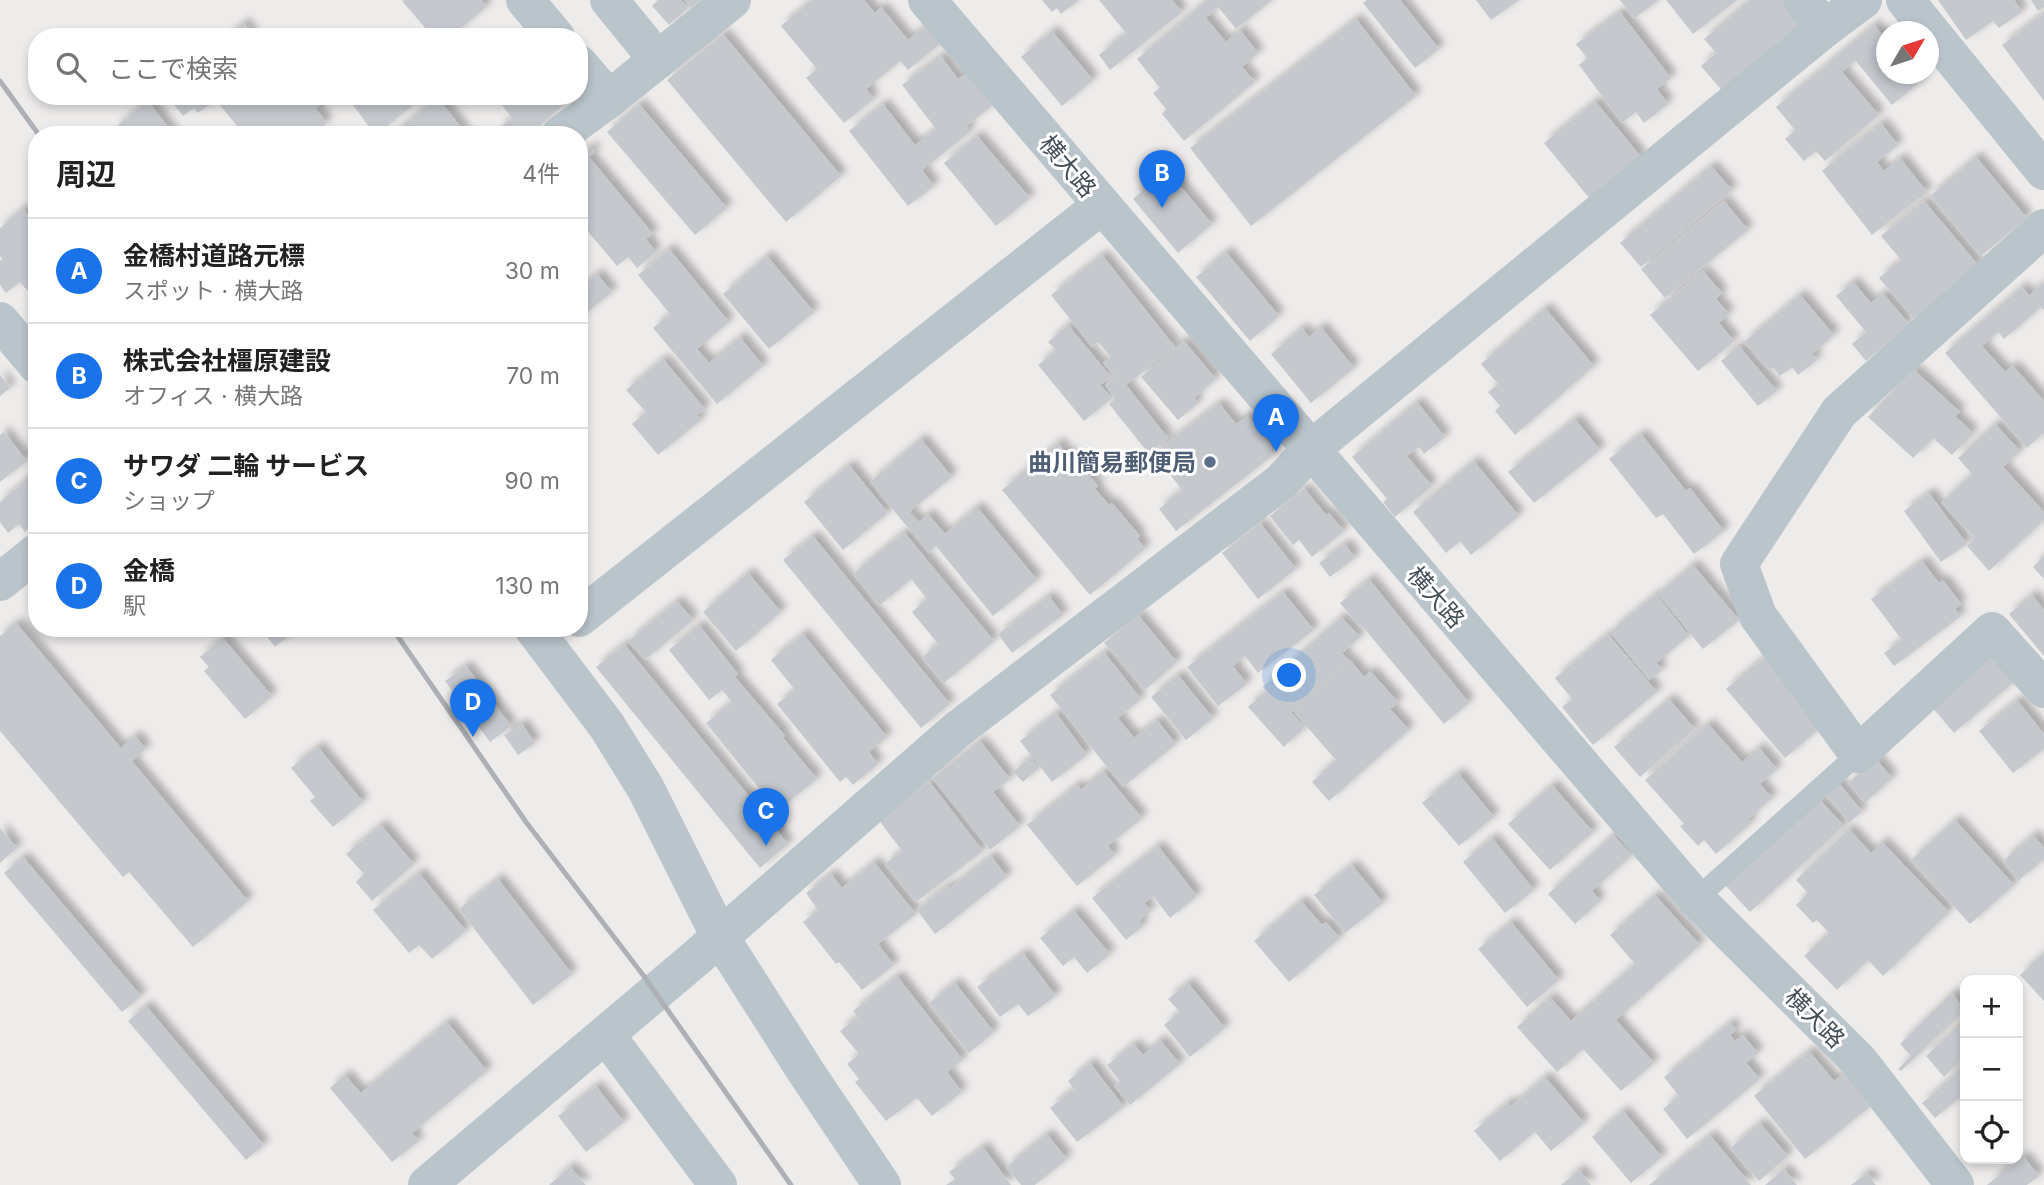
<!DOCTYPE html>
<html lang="ja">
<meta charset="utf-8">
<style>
:root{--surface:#fff;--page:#f2f2f2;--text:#222;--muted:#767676;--line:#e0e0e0;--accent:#1a73e8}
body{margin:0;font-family:Inter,"Noto Sans JP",sans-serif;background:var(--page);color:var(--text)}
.controls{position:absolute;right:21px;bottom:21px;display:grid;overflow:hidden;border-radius:14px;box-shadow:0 4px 10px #0003}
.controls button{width:63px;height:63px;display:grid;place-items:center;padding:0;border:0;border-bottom:2px solid var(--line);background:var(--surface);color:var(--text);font:35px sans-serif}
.compass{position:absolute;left:1876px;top:21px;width:63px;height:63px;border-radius:50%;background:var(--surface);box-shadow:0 4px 10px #0003;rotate:51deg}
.you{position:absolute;left:1290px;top:676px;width:24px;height:24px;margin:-18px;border:5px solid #fff;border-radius:50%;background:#1a73e8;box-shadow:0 0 0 10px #1a73e833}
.badge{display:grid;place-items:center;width:46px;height:46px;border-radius:50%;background:var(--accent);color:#fff;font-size:23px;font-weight:700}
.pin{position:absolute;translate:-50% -58px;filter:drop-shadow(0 2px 4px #0008)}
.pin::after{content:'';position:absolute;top:37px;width:24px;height:21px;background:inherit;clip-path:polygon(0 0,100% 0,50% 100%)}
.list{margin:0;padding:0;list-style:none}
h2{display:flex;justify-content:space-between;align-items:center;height:91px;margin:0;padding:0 28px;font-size:30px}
h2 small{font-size:23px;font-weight:400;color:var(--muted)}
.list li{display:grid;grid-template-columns:46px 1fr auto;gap:21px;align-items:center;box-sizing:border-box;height:105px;padding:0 28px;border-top:2px solid var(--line)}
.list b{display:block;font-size:26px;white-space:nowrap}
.list p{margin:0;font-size:23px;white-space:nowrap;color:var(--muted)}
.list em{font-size:23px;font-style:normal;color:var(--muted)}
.icon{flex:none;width:38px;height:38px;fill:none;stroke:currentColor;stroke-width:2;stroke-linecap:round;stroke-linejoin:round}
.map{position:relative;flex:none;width:2044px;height:1185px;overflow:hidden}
.search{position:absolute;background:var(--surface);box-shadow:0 4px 10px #0003;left:28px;top:28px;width:560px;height:77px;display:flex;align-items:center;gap:18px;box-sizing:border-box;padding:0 24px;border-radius:28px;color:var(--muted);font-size:26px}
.panel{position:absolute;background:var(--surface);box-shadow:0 4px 10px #0003;left:28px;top:126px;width:560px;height:511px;border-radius:28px}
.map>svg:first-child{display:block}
.building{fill:#c5c9ce;filter:url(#shadow)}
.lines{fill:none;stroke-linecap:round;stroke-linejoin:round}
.service{stroke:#b9c4cb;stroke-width:21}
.minor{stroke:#b9c4cb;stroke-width:38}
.tertiary{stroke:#b9c4cb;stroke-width:38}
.rail{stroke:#adb1b6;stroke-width:5}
.service-dot{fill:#5c6f8a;stroke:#fff;stroke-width:2.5}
.labels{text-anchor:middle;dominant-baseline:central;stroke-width:6;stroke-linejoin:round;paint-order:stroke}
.street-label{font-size:24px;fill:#445058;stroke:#fff}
.service-label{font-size:24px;font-weight:bold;fill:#4e5e75;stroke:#fff;text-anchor:end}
</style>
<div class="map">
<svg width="2044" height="1185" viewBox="0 0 2044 1185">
<defs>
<filter id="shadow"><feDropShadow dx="6" dy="-6" stdDeviation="3.5" flood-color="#0004"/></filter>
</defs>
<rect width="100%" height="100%" fill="#eeebeb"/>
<g class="building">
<path d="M404,0H481L487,6L451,37H433L402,1Z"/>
<path d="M658,0H681L688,8L669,25L652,6Z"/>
<path d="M684,0H701L691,8Z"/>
<path d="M812,0H864L875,13L881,7L908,40L926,26L940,44L908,70L900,61L866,89L874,99L844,123L806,78L817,69L781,26Z"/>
<path d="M1042,0H1079L1061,14L1057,8L1052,12Z"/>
<path d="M1099,0H1172L1182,12L1110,70L1099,55L1126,33Z"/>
<path d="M1208,0H1272L1236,29L1218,7L1206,18L1226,42L1240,30L1258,53L1242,67L1255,82L1184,141L1162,114L1166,109L1153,93L1160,88L1137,59Z"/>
<path d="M1367,0H1400L1439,49L1415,68L1363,3Z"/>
<path d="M1476,0H1519L1491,20Z"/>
<path d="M1620,0H1658L1634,19Z"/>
<path d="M1666,0H1737L1693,34Z"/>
<path d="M1750,0H1790L1809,24L1725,94L1701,66L1716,53L1704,39Z"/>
<path d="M1938,0H2014L2022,12L1999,28L1993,21L1966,40Z"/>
<path d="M2031,0H2044V7L2038,11Z"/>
<path d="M1620,12L1671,78L1657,89L1668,104L1644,123L1636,112L1622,123L1579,65L1587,58L1576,44Z"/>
<path d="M2044,13V101L2002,45Z"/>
<path d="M1356,19L1416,96L1251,226L1190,148Z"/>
<path d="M244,23L254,37H226Z"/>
<path d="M1874,25L1886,40V74H1915L1921,81L1892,105L1855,60L1842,72L1879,115L1825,161L1816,151L1804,161L1785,139L1795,130L1776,107Z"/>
<path d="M1052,31L1093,80L1062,106L1021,57Z"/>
<path d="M723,34L841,176L786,222L667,80Z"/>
<path d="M941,56L958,79L967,73L992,106L966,126L970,132L922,170L934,186L908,206L849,131L883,104L915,145L936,129L902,85Z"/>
<path d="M167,96H313L320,105L316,109L327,123L311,135H236L241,131L216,100L198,113L194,108L183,116Z"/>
<path d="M359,96H425L375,135L353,105L361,99Z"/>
<path d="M495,96H556L563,105L529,135H503L498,129L512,118Z"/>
<path d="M438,98L467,135H391Z"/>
<path d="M148,101L174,135H118L114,129Z"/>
<path d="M1595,101L1642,158L1590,199L1544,143Z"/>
<path d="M639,104L727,208L695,235L607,132Z"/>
<path d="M1881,123L1898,145L1877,162L1884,171L1900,158L1927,192L1872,235L1822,171Z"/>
<path d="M977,136L1030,198L996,226L944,163Z"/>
<path d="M591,147L595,152L589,157L653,234L646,239L656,252L637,268L628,257L617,266L579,221V156Z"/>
<path d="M1976,157L2027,218L1981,256L1930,196Z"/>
<path d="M1711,166L1732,190L1641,267L1620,243Z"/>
<path d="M1167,170L1212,224L1178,253L1133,199Z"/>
<path d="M1724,201L1748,230L1665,298L1641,269Z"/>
<path d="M1924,201L1979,266L1914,319L1879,278L1901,260L1881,236Z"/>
<path d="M23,209L37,226V302L20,282L6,293L0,285V261L2,259L0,256V228Z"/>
<path d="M669,249L729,322L697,349L709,363L740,337L763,366L717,404L653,328L670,314L638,275Z"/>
<path d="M1226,252L1279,316L1250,341L1196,277Z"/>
<path d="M1102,255L1175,347L1126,385L1168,438L1149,454L1109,404L1115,399L1105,385L1115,377L1103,363L1111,357L1098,342L1092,347L1051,295Z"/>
<path d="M767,256L814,312L769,349L723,294Z"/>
<path d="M1703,271L1722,293L1716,299L1729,314L1719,323L1734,341L1698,371L1650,315Z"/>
<path d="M597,274L612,292L579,319V288Z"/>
<path d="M1853,282L1871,303L1883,293L1909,324L1866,361L1852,344L1866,332L1836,296Z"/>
<path d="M2044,282V310L2030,295Z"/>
<path d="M2022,287L2040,308L2004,339L1998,332L1982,346L2005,372L2013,366L2044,401V433L2027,448L1945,353Z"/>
<path d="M1800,295L1834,335L1812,354L1817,360L1798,375L1792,367L1780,376L1773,368L1769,370L1744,342Z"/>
<path d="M1545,308L1594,366L1515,435L1495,411L1500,406L1488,392L1498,384L1481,364Z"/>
<path d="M1068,325L1111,377L1100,385L1112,398L1084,421L1038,365L1056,350L1048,342Z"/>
<path d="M1321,327L1354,368L1311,403L1271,354L1302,328L1309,337Z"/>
<path d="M1184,341L1216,379L1194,398L1198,403L1178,420L1141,377Z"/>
<path d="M1739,346L1777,391L1758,406L1721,361Z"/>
<path d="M663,359L705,409L697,415L701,420L658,455L632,424L646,412L626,390Z"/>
<path d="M1913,369L1960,412L1955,416L1973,433L1952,455L1933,438L1913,458L1868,417Z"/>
<path d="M0,375L10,388L0,396Z"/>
<path d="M1417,402L1445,437L1424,454L1419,447L1407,456L1432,486L1395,517L1383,502L1387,499L1352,457Z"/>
<path d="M1219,403L1236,424L1248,416L1272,447L1271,457L1176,531L1159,509L1182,490L1154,453Z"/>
<path d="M1575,419L1600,450L1534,503L1508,472Z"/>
<path d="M1995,424L2020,451L2003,467L2044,512V520L1989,571L1967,546L1975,538L1941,503L1972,474L1958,458Z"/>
<path d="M4,432L27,461L0,482V435Z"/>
<path d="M1641,434L1686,491L1690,488L1724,531L1694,554L1663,514L1656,518L1609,459Z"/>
<path d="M921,439L952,477L909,512L919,522L928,514L945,534L977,507L1037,580L993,616L936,546L929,553L870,482Z"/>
<path d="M1058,443L1068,455L1070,453L1098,486L1095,489L1109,505L1112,503L1140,536L1137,538L1145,549L1090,595L1002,490Z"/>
<path d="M1474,461L1519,516L1471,555L1460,541L1446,553L1413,512Z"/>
<path d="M849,465L888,513L843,550L804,502Z"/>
<path d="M33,474L37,478V522L25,532L19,524L8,533L0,522V502Z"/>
<path d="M1304,488L1326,515L1329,513L1344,531L1312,557L1299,540L1293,545L1270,516Z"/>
<path d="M1929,493L1967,544L1941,562L1904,511Z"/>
<path d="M1260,523L1296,569L1258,599L1222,553Z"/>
<path d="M904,532L994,641L944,683L922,657L938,644L912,612L927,599L911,579L879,606L853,574Z"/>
<path d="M813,536L950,704L921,728L783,560Z"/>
<path d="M1345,544L1355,558L1330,577L1319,563Z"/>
<path d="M2044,556V579L2033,567Z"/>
<path d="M1922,561L1939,583L1943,580L1961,604L1955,609L1961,616L1894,666L1884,653L1902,640L1871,599Z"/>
<path d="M1693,565L1739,620L1703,649L1658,594Z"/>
<path d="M748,573L781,612L736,651L703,612Z"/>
<path d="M1369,579L1469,703L1444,724L1363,627L1361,628L1340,603Z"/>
<path d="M1283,592L1314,630L1258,673L1245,656L1233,666L1247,684L1218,706L1187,667Z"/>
<path d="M1656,594L1689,636L1656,663L1662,670L1649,680L1610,632Z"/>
<path d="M2032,595L2044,610V656L2009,614Z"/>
<path d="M1049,596L1063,615L1012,653L998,634Z"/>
<path d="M677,601L693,620L645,660L628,641Z"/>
<path d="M1138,615L1177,662L1145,690L1104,643Z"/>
<path d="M1341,617L1360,637L1342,653L1349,660L1291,712L1305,727L1284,747L1248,707L1266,691L1263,687Z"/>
<path d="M16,623L121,748L135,736L146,749L132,761L248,901L193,947L129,872L123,877L0,731V636Z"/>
<path d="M699,625L738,674L735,677L785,736L783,738L817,779L777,811L706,723L732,702L722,690L709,700L669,650Z"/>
<path d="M260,628H299L275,647Z"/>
<path d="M803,634L887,737L869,752L878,764L853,785L846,777L840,782L777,704L795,690L771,660Z"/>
<path d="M1608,634L1657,692L1593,745L1562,707L1572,699L1555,678Z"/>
<path d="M223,638L272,696L245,719L204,671L209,667L200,657Z"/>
<path d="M624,644L788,844L760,868L596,667Z"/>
<path d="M1986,647L2015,681L1954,733L1925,699Z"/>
<path d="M1104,652L1141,699L1118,718L1134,738L1157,720L1176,744L1123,787L1050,695Z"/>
<path d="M1768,654L1826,723L1785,758L1726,689Z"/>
<path d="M1350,660L1364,677L1370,671L1398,702L1390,709L1409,730L1329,801L1312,782L1336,760L1293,711Z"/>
<path d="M466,666L511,726L490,742L445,681Z"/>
<path d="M1178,675L1213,718L1186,740L1151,697Z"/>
<path d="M1669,699L1695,729L1640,777L1614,747Z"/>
<path d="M2017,700L2044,734V749L2013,773L1979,731Z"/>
<path d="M1056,713L1087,755L1052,782L1020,741Z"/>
<path d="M522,724L535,743L518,755L504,735Z"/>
<path d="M1708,724L1742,762L1759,748L1777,769L1760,784L1772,798L1748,819L1751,823L1716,854L1704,840L1698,846L1680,826L1684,824L1645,780Z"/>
<path d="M980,741L1010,779L993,792L1020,826L990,850L932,778Z"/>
<path d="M318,747L363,802L333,827L310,801L315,797L291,768Z"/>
<path d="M1030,757L1039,768L1023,782L1013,772Z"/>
<path d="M1876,759L1892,778L1865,803L1848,783Z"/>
<path d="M1103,771L1142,818L1108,846L1115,855L1077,886L1027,825L1077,785L1081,790Z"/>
<path d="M1458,773L1494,817L1459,846L1422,803Z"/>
<path d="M929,781L983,851L916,902L885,864L902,851L879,820Z"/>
<path d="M1837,781L1862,811L1849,823L1824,792Z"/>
<path d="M1552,785L1593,832L1550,870L1508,824Z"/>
<path d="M1819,799L1844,826L1750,912L1725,885Z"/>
<path d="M1955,820L2014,885L1970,924L1911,860Z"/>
<path d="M381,825L414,864L372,901L356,882L364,874L346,854Z"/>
<path d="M0,828L17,848L0,863Z"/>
<path d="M1849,829L1871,853L1882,842L1949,912L1883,976L1868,960L1837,990L1804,956L1829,933L1817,920L1813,923L1796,905L1808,893L1796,880Z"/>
<path d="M1613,835L1632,855L1592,891L1600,901L1575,924L1548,894Z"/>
<path d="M2033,835L2044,848V859L2018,881L2003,861Z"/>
<path d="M1492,838L1534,890L1505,913L1463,862Z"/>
<path d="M1158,846L1197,896L1170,918L1153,896L1144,903L1151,911L1139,920L1143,926L1126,940L1092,898Z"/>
<path d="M991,856L1007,877L935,934L917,910L948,886L949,889Z"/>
<path d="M23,857L141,996L122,1012L4,873Z"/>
<path d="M874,862L916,914L878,944L894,965L862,990L839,962L836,964L803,922L818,910L806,893L831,874L842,888Z"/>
<path d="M1352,865L1383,903L1345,933L1314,895Z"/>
<path d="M419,873L466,931L432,959L419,945L409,953L373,910Z"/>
<path d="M498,879L572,974L533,1005L459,909Z"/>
<path d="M1655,895L1700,945L1616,1020L1654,1063L1621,1091L1583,1049L1557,1072L1517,1027L1550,997L1571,1021L1635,964L1610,935Z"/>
<path d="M1301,901L1322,925L1326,922L1340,938L1289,982L1254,941Z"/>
<path d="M1074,911L1110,954L1087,973L1074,957L1063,966L1040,938Z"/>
<path d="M1511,922L1559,980L1527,1007L1478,949Z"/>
<path d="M1023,953L1056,996L1028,1016L1018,1004L1000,1017L977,987Z"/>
<path d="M2044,953V1001L2020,975Z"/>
<path d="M897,976L963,1060L947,1072L962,1092L932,1116L917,1098L886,1121L855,1082L859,1079L847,1064L859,1054L840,1031L858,1017L853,1011Z"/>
<path d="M955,983L994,1032L969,1053L929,1003Z"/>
<path d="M1188,983L1225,1028L1190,1057L1164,1025L1180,1012L1168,999Z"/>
<path d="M1952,993L1965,1010L1901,1071L1898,1069L1911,1056L1900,1044Z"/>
<path d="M146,1006L264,1145L246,1160L128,1021Z"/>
<path d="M447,1022L487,1071L412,1133L419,1141L392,1162L330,1088L345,1075L361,1093Z"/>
<path d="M1730,1023L1736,1030L1730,1035L1735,1041L1743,1035L1758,1053L1746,1063L1760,1079L1687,1139L1663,1109L1679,1096L1664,1077Z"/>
<path d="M1958,1026L1965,1035V1057L1944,1077L1926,1056Z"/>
<path d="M1160,1040L1180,1064L1130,1105L1114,1086L1120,1081L1107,1065L1134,1044L1143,1055Z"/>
<path d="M1809,1051L1834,1081L1845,1073L1871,1106L1805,1159L1754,1096Z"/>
<path d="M1090,1063L1124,1107L1077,1142L1050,1108L1074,1089L1068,1081Z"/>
<path d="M1965,1066V1093L1935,1118L1922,1103Z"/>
<path d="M1545,1077L1584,1123L1551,1151L1535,1132L1500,1161L1474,1131L1508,1102L1511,1106Z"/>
<path d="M596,1086L624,1122L586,1152L558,1116Z"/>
<path d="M1623,1111L1662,1157L1631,1183L1592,1137Z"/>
<path d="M1760,1123L1788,1156L1759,1181L1730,1148Z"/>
<path d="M1047,1134L1067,1159L1035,1185H1021L1006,1167Z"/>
<path d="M1710,1135L1751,1185H1649Z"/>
<path d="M983,1147L1011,1185H946L955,1179L949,1172Z"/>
<path d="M2023,1156L2039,1176L2027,1185H1987Z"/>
<path d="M570,1167L586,1185H549Z"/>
<path d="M1784,1169L1797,1185H1765Z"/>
<path d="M1579,1170L1591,1185H1561Z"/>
<path d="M1867,1173L1876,1185H1851Z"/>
</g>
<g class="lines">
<path class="service" d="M1696,899L1858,754"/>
<g class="minor">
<path d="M525,0L556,37"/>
<path d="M609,0L658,60"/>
<path d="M927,0L1696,899L1859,1061L1955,1185"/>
<path d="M1803,0L1824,29"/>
<path d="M1905,0L2044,171"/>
<path d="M579,64L609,99"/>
<path d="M560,135L609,99L732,0"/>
<path d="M2044,228L1839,412L1739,564L1758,616L1858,754L1992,631L2044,689"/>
<path d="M0,321L37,365"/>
<path d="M0,582L37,552"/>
<path d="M427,1185L696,958L958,729L1282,481L1310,450L1824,29L1863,0"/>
</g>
<g class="tertiary">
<path d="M579,618L1102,205"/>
<path d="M533,628L607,726L646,789L720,937L808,1075L882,1185"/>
<path d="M606,1035L718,1185"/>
</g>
<g class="rail">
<path d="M0,81L39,135"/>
<path d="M392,628L526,822L643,975L791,1185"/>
</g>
</g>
<circle class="service-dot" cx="1210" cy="462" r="7"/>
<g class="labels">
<g class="street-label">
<text transform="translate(1068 166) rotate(50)">横大路</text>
<text transform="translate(1436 597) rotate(49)">横大路</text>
<text transform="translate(1815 1018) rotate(45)">横大路</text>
</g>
<g class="service-label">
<text x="1196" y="462">曲川簡易郵便局</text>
</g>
</g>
</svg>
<div class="controls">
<button>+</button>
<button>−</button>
<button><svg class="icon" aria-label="locate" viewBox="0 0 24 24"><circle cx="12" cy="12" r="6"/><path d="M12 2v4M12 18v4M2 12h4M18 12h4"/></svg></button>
</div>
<svg class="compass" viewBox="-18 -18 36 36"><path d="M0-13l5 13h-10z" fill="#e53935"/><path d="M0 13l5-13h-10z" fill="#767676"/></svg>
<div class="you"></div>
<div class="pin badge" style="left:1276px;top:452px">A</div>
<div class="pin badge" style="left:1162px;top:208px">B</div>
<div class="pin badge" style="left:766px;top:846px">C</div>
<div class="pin badge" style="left:473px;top:737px">D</div>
<div class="search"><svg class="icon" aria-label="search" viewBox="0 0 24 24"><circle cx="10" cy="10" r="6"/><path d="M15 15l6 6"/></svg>ここで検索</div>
<section class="panel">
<h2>周辺<small>4件</small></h2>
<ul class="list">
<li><span class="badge">A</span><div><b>金橋村道路元標</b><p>スポット · 横大路</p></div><em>30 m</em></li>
<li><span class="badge">B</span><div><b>株式会社橿原建設</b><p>オフィス · 横大路</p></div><em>70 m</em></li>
<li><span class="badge">C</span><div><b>サワダ 二輪 サービス</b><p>ショップ</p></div><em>90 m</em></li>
<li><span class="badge">D</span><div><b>金橋</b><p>駅</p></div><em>130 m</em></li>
</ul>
</section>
</div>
